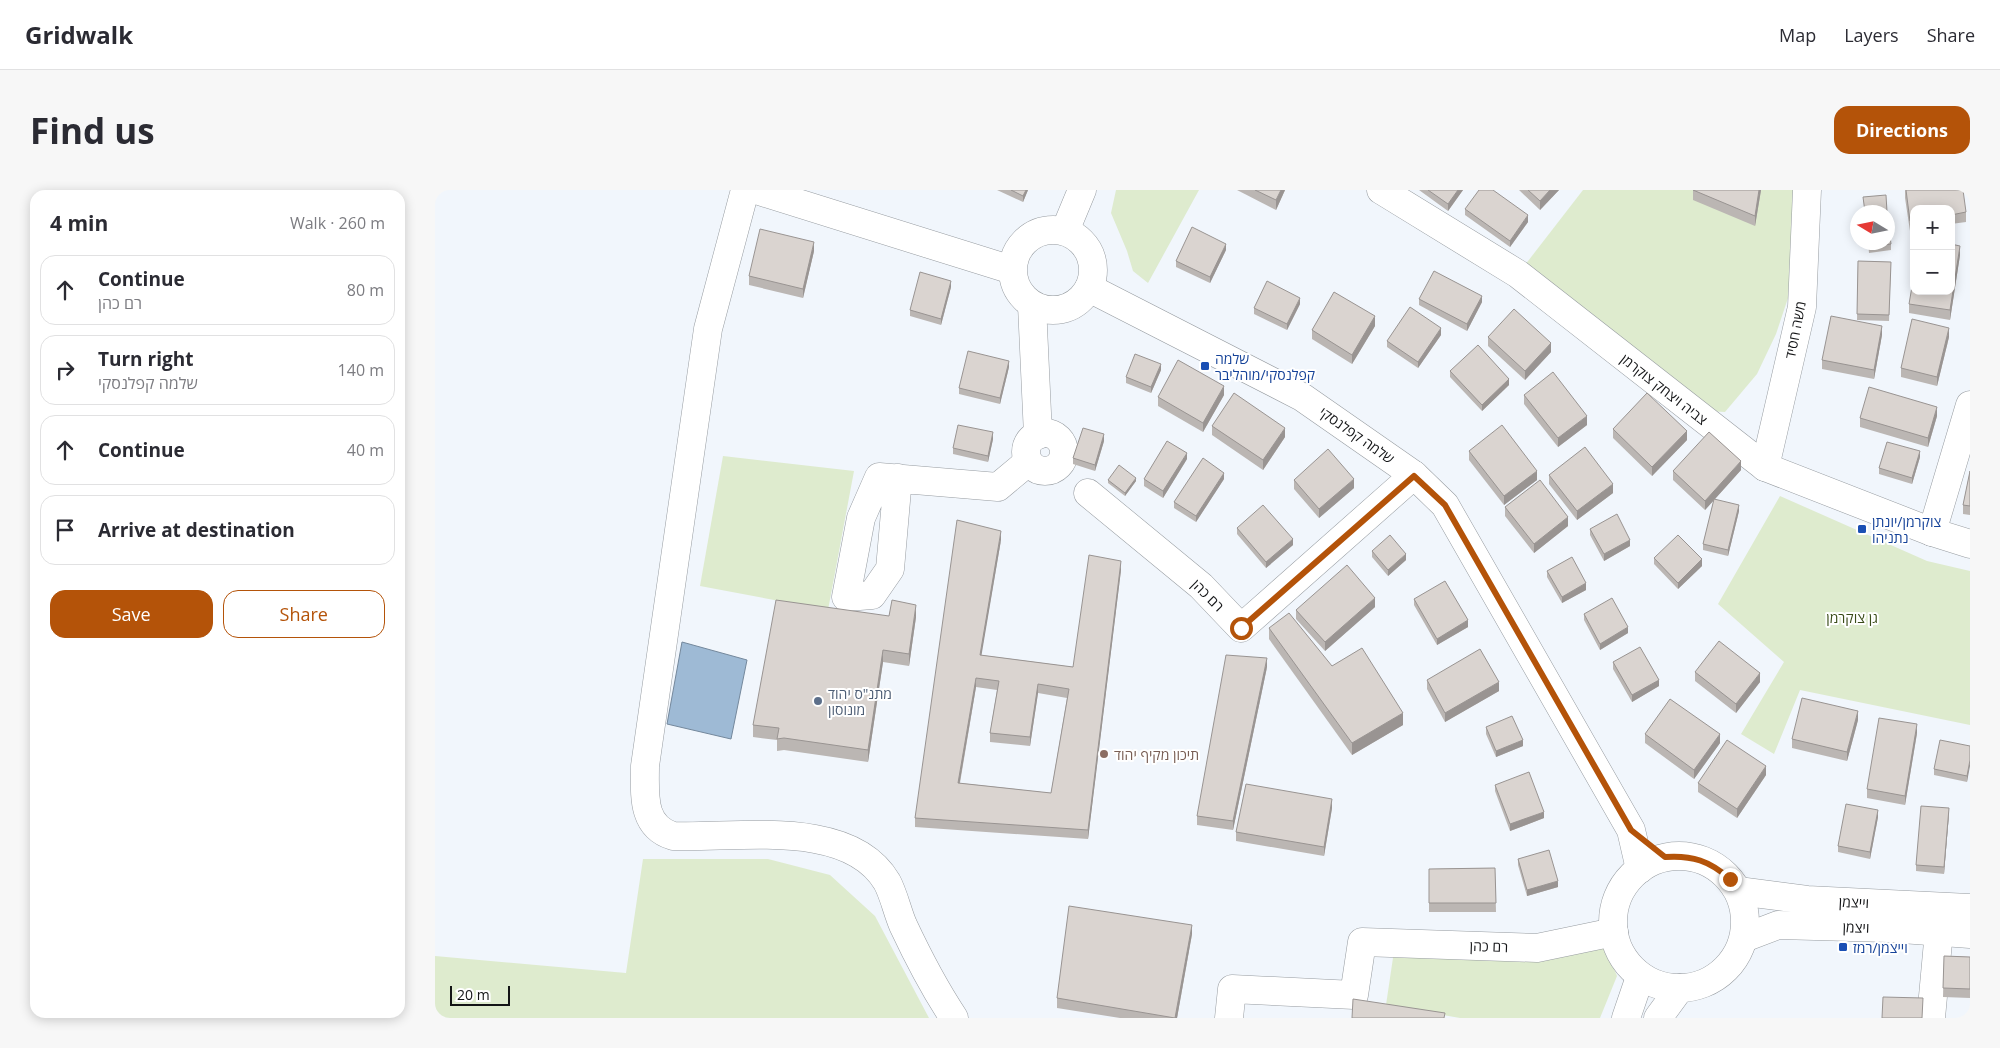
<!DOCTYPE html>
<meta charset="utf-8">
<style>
:root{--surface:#fff;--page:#f7f7f7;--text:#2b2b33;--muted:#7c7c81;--line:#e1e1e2;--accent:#b45309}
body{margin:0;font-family:"Open Sans",Heebo,sans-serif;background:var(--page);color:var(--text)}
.controls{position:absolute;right:15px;top:15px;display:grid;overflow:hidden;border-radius:10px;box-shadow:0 2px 12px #0003}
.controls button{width:45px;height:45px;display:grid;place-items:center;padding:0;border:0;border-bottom:1px solid var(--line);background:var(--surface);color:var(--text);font:25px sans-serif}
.compass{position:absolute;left:1415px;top:15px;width:45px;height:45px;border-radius:50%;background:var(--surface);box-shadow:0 2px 12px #0003;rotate:280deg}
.scale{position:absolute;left:15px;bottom:12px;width:60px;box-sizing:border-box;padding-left:5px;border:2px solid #131416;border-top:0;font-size:14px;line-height:18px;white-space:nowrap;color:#131416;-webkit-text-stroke:4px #fff;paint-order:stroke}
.stop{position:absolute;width:15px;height:15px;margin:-11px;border:4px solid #b45309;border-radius:50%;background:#fff}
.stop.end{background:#b45309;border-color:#fff;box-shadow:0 1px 5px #0008}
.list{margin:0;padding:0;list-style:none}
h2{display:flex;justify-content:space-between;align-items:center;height:65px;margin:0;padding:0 20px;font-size:21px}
h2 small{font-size:16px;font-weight:400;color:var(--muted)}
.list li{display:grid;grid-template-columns:32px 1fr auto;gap:15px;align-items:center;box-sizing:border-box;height:70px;margin:0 10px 10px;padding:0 10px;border:1px solid var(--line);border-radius:15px}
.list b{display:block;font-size:19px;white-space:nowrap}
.list p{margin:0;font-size:16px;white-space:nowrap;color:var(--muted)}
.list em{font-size:16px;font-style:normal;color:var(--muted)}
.actions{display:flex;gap:10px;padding:15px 20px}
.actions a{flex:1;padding:11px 0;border:1px solid var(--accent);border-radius:15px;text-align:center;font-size:18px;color:var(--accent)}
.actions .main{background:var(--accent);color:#fff}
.icon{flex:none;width:28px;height:28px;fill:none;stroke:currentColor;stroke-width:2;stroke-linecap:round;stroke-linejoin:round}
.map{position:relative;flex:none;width:1535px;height:828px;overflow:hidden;border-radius:15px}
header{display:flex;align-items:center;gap:30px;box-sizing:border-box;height:70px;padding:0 25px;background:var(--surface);border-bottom:1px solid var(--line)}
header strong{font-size:24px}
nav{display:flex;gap:28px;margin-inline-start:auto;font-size:18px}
.intro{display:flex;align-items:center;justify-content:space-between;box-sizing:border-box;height:120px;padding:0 30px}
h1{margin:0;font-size:35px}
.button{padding:12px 22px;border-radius:15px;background:var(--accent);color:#fff;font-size:18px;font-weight:700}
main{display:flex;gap:30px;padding:0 30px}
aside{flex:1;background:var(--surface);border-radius:15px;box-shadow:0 2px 12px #0003}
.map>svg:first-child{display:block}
.green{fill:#deebce}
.water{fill:#9ebad5;stroke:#74889c}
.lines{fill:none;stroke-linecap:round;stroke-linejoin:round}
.minor-casing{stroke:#979ca1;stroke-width:29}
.minor{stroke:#fff;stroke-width:28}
.wall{fill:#bbb6b3;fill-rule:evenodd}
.shaded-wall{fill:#999492}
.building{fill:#dad4d0;stroke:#999492;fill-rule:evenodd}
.route{stroke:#b45309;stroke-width:6}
.transit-dot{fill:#1a4fb4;stroke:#fff;stroke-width:2}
.service-dot{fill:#5c6f8a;stroke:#fff;stroke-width:2}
.education-dot{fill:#8d6e63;stroke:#fff;stroke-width:2}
.labels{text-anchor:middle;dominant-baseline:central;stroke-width:4;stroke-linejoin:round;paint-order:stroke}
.street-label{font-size:14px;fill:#131416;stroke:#fff}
.transit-label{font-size:14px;fill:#164399;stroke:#fff;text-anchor:start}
.park-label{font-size:14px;fill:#3a4c19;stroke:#fff}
.service-label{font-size:14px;fill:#4e5e75;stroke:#fff;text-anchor:start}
.education-label{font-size:14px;fill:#785e54;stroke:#fff;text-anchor:start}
</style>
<header>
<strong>Gridwalk</strong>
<nav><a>Map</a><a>Layers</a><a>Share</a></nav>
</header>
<div class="intro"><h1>Find us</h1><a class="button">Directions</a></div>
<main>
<aside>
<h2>4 min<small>Walk · 260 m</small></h2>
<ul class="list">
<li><svg class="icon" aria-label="ahead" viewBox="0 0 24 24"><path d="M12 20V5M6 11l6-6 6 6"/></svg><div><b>Continue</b><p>רם כהן</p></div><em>80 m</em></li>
<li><svg class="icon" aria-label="right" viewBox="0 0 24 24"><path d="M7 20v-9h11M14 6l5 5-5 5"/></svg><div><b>Turn right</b><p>שלמה קפלנסקי</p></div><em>140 m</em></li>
<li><svg class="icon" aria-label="ahead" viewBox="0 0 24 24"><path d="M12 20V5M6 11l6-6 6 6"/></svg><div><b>Continue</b></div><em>40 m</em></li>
<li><svg class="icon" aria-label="arrive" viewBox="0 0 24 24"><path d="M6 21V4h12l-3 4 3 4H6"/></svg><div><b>Arrive at destination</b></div></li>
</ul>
<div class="actions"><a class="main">Save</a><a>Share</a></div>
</aside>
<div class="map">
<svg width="1535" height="828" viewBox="0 0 1535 828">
<rect width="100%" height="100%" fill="#f1f6fc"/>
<g class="green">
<path d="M681,0H764L713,93L698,81L692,61L676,23Z"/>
<path d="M1148,0H1372L1370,57L1341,144L1322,184L1290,222L1256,220L1083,84Z"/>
<path d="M288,266L419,281L393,420L265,396Z"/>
<path d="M1345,306L1492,371L1535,381V535L1365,500L1339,564L1306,544L1349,472L1283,414Z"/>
<path d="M208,669H333L395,685L440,726L494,828H0V766L191,783Z"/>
<path d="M1170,756L1182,786L1165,828H1025L951,815L959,761Z"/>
</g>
<path class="water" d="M247,452L312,470L296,549L232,534Z"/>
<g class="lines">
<g class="minor-casing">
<g id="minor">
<path d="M310,0L273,139L210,576C210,604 206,636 238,646C300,649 414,627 452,692C459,705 462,721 468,735C483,767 499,798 519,828"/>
<path d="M321,0L577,80"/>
<path d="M946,0L1083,84L1330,277L1497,342L1535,354"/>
<circle cx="618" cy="80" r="40"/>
<path d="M630,41L647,0"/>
<path d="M654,98L867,207L979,285L1010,315L1196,640L1205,679"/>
<path d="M597,115L603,245"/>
<circle cx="610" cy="262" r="19"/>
<path d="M1330,277L1367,117L1372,0"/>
<path d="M463,288L455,379L437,405L411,407L426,328L444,287L563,297L593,272"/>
<path d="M653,303L766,396L806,438L979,285"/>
<path d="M1497,342L1535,215"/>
<circle cx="1244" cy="732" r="66"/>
<path d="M1303,701L1372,710L1535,718"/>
<path d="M1309,748L1343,735L1453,738L1535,744"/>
<path d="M794,828L797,799L919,805L927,752L1102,758L1179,742"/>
<path d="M1191,828L1205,787"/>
<path d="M1223,828L1245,798"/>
<path d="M1496,828L1504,741"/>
</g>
</g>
<use href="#minor" class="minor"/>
</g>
<g class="wall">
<path d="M562,0H593L588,12Z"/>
<path d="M802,0H850L841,20Z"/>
<path d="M984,0H1028L1013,21Z"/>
<path d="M1084,0H1124L1105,20Z"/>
<path d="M1258,0H1326L1320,36L1258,10Z"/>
<path d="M1470,0L1531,22V32L1516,34V19H1479V40L1475,41L1470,8Z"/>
<path d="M1030,19L1093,32L1075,57L1030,25Z"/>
<path d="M1433,52H1452L1456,54V60L1434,63Z"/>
<path d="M791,60L775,93L741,77V71Z"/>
<path d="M379,61L368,108L314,95V86Z"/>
<path d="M1525,65L1515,130L1474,123V114Z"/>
<path d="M1423,71L1456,72L1454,131L1422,130Z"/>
<path d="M516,97L506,135L475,126V120Z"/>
<path d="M984,109L1047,112L1032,141L984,115Z"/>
<path d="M865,114L852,140L819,124V118Z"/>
<path d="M940,136L917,174L877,149V140Z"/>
<path d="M1006,145L983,178L952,157V151Z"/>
<path d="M1447,145L1439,189L1387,179V170Z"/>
<path d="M1053,147L1116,162L1090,190L1053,156Z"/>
<path d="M1514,147L1502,196L1466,187V178Z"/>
<path d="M574,177L565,214L524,204V198Z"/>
<path d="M726,180L716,203L691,193V187Z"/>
<path d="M1015,181L1074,195L1047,221L1015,187Z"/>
<path d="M789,205L768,242L723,216V207Z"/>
<path d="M1089,205L1152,235L1123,257L1089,214Z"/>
<path d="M1502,226L1493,257L1425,237V228Z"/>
<path d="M777,236L850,247L828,280L777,245Z"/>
<path d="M1178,239L1252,250L1217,286L1178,248Z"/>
<path d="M558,249L553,272L518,264V258Z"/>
<path d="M669,251L660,281L638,274V268Z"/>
<path d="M1034,261L1102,290L1069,315L1034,270Z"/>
<path d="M1485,267L1477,294L1444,284V278Z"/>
<path d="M752,269L728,308L709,296V289Z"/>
<path d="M1306,280L1280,309L1304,321L1293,366L1268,360V354L1279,310L1270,320L1238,290V281Z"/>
<path d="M1535,281V325L1528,324V315Z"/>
<path d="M1114,285L1178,303L1142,330L1114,294Z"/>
<path d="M789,289L761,332L739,318V312Z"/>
<path d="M673,290L701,291L690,306L673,293Z"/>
<path d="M859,290L919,298L884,328L859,299Z"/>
<path d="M1070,317L1133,336L1099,363L1070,326Z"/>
<path d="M802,338L858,355L831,378L802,344Z"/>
<path d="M1155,339L1195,356L1169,371L1155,345Z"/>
<path d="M566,350L546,465L638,477L686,380L653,649L480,637V628ZM541,497L562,500L555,543V552L595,556L603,503L632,508L616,603L525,593Z"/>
<path d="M937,361L971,370L953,386L937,367Z"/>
<path d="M1219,368L1267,376L1243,399L1219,374Z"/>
<path d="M1112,381L1151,400L1127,413L1112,387Z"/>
<path d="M979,409L1033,437L1002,455L979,415Z"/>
<path d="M940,417L890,461L861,429V420Z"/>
<path d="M1149,424L1193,443L1165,460L1149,430Z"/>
<path d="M454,426L481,427L474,476L448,472L433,572L349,560L342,561V550L318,547V535Z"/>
<path d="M834,438L897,476L968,535L917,565L834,449Z"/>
<path d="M1178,472L1224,496L1197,512L1178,479Z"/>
<path d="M832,477L798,640L762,635V626Z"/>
<path d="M1260,482L1325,492L1301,523L1260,491Z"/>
<path d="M992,490L1064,501L1010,532L992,499Z"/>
<path d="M1423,530L1412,571L1357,558V549Z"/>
<path d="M1051,537L1088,556L1061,567L1051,544Z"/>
<path d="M1482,543L1470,615L1432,608V599Z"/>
<path d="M1210,544L1285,553L1259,589L1210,553Z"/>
<path d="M1535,556L1532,592L1499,585V579Z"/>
<path d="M1331,585L1302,628L1263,602V593Z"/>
<path d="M1060,595L1109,628L1075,641L1060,601Z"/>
<path d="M897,618L889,666L801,651V642Z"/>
<path d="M1514,624L1509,684L1481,681V675Z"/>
<path d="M1443,627L1435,669L1403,662V656Z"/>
<path d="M1083,669L1123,697L1092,706L1083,675Z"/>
<path d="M1060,678L1061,722H994V679Z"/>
<path d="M757,744L742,828H685L622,818V808Z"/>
<path d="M1509,766L1535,767V808L1508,807Z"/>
</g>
<g class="shaded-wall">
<path d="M591,0H593L588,12V6Z"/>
<path d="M846,0H850L841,20V10Z"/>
<path d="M1023,0H1028L1013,21V14Z"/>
<path d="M1115,0H1124L1105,20V11Z"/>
<path d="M1324,0H1326L1320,36V26Z"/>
<path d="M1093,25V32L1075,57V51Z"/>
<path d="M379,52V61L368,108V99Z"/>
<path d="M791,54V60L775,93V87Z"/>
<path d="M1525,56V65L1515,130V120Z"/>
<path d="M516,91V97L506,135V129Z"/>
<path d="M1047,106V112L1032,141V134Z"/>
<path d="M865,108V114L852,140V134Z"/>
<path d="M940,126V136L917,174V165Z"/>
<path d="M1447,136V145L1439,189V180Z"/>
<path d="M1006,138V145L983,178V172Z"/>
<path d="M1514,138V147L1502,196V187Z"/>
<path d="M1116,153V162L1090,190V181Z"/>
<path d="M574,171V177L565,214V208Z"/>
<path d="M726,174V180L716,203V197Z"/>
<path d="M1074,189V195L1047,221V215Z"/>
<path d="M789,196V205L768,242V233Z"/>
<path d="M1502,217V226L1493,257V248Z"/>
<path d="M1152,226V235L1123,257V248Z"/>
<path d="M850,238V247L828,280V270Z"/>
<path d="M1252,241V250L1217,286V277Z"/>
<path d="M558,242V249L553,272V266Z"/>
<path d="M669,244V251L660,281V275Z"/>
<path d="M1485,261V267L1477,294V288Z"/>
<path d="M752,263V269L728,308V301Z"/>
<path d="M1306,271V280L1270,320V311Z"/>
<path d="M1102,281V290L1069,315V306Z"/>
<path d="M789,283V289L761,332V326Z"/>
<path d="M701,288V291L690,306V303Z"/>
<path d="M919,289V298L884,328V319Z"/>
<path d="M1178,294V303L1142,330V321Z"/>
<path d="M1304,315V321L1293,366V360Z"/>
<path d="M1133,327V336L1099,363V354Z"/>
<path d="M566,341V350L545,474V465Z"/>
<path d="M858,349V355L831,378V372Z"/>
<path d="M1195,350V356L1169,371V364Z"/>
<path d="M971,364V370L953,386V380Z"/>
<path d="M1267,369V376L1243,399V393Z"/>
<path d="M686,371V380L653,649V640Z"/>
<path d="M1151,393V400L1127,413V407Z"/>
<path d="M940,408V417L890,461V452Z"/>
<path d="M481,415V427L474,476V464Z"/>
<path d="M1033,430V437L1002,455V449Z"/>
<path d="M1193,437V443L1165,460V454Z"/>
<path d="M448,460V472L433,572V560Z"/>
<path d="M832,468V477L798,640V631Z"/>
<path d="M1325,483V492L1301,523V514Z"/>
<path d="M541,488V497L523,602V593Z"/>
<path d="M1224,490V496L1197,512V505Z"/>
<path d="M1064,492V501L1010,532V523Z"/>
<path d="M603,494V503L595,556V547Z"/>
<path d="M1423,521V530L1412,571V562Z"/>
<path d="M968,523V535L917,565V553Z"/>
<path d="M1482,534V543L1470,615V606Z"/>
<path d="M1285,544V553L1259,589V580Z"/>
<path d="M1088,550V556L1061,567V561Z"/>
<path d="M1535,570V576L1532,592V586Z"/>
<path d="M1331,576V585L1302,628V619Z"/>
<path d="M897,609V618L889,666V657Z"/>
<path d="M1514,618V624L1509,684V677Z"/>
<path d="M1443,620V627L1435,669V662Z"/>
<path d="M1109,622V628L1075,641V634Z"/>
<path d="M1123,691V697L1092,706V700Z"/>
<path d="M757,735V744L742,828H740Z"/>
</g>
<g class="building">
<path d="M576,0H591L588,6Z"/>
<path d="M820,0H846L841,10Z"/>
<path d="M993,0H1023L1013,14Z"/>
<path d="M1044,0H1058L1093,25L1075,51L1030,19Z"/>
<path d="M1093,0H1115L1105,11Z"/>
<path d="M1258,0H1324L1320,26Z"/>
<path d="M1471,0H1528L1531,22L1516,25V19H1479V31H1475Z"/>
<path d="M1451,5L1452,22H1430L1428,7Z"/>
<path d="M1452,23L1456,54L1434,56L1433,52H1452Z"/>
<path d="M757,37L791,54L775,87L741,71Z"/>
<path d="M325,39L379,52L368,99L314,86Z"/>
<path d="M1516,54L1525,56L1515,120L1474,114L1479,85V101H1516Z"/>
<path d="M1423,71L1456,72L1454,125L1422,124Z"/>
<path d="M999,81L1047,106L1032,134L984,109Z"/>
<path d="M485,82L516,91L506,129L475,120Z"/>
<path d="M832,91L865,108L852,134L819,118Z"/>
<path d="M899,102L940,126L917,165L877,140Z"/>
<path d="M975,117L1006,138L983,172L952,151Z"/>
<path d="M1079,119L1116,153L1090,181L1053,147Z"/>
<path d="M1396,126L1447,136L1439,180L1387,170Z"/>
<path d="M1477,129L1514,138L1502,187L1466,178Z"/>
<path d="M1043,155L1074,189L1047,215L1015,181Z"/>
<path d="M533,161L574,171L565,208L524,198Z"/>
<path d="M700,164L726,174L716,197L691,187Z"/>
<path d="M743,170L789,196L768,233L723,207Z"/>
<path d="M1118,182L1152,226L1123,248L1089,205Z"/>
<path d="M1434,197L1502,217L1493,248L1425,228Z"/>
<path d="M799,203L850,238L828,270L777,236Z"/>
<path d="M1212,203L1252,241L1217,277L1178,239Z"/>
<path d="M523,235L558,242L553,266L518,258Z"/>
<path d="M1067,235L1102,281L1069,306L1034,261Z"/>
<path d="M648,238L669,244L660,275L638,268Z"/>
<path d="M1274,242L1306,271L1270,311L1238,281Z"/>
<path d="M732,251L752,263L728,301L709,289Z"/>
<path d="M1452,252L1485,261L1477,288L1444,278Z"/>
<path d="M1150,257L1178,294L1142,321L1114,285Z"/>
<path d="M893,259L919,289L884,319L859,290Z"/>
<path d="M768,268L789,283L761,326L739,312Z"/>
<path d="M684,275L701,288L690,303L673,290Z"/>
<path d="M1535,281V316L1528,315Z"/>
<path d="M1105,290L1133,327L1099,354L1070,317Z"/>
<path d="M1279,309L1304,315L1293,360L1268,354Z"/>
<path d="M828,315L858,349L831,372L802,338Z"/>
<path d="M1182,324L1195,350L1169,364L1155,339Z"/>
<path d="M522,330L566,341L545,465L638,477L654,365L686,371L653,640L480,628ZM541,488L564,491L555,543L595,547L603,494L634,499L616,603L523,593Z"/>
<path d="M955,345L971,364L953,380L937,361Z"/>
<path d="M1243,345L1267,369L1243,393L1219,368Z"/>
<path d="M1137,367L1151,393L1127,407L1112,381Z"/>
<path d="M912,375L940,408L890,452L861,420Z"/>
<path d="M1010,391L1033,430L1002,449L979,409Z"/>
<path d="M1177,408L1193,437L1165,454L1149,424Z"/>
<path d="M341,410L454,426L457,410L481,415L474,464L448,460L433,560L349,548L342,549L344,538L318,535Z"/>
<path d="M854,423L897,476L927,458L968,523L917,553L834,438Z"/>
<path d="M1284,451L1325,483L1301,514L1260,482Z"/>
<path d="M1205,457L1224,490L1197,505L1178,472Z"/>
<path d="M1045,459L1064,492L1010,523L992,490Z"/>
<path d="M791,465L832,468L798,631L762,626Z"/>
<path d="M1367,508L1423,521L1412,562L1357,549Z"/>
<path d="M1235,509L1285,544L1259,580L1210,544Z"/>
<path d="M1077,526L1088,550L1061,561L1051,537Z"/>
<path d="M1444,528L1482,534L1470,606L1432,599Z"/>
<path d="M1292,550L1331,576L1302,619L1263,593Z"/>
<path d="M1505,550L1535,556V570L1532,586L1499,579Z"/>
<path d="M1094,582L1109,622L1075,634L1060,595Z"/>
<path d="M811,594L897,609L889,657L801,642Z"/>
<path d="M1411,614L1443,620L1435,662L1403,656Z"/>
<path d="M1486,616L1514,618L1509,677L1481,675Z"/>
<path d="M1114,660L1123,691L1092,700L1083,669Z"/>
<path d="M1060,678L1061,713H994V679Z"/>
<path d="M634,716L757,735L740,828L622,808Z"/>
<path d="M1509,766L1535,767V799L1508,798Z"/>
<path d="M1448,807L1488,808L1487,828H1447Z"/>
<path d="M918,809L1010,823L1009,828H917Z"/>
</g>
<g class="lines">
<path class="route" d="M806,438L979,286L1010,315L1196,640L1230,667C1257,665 1275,671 1295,689"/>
</g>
<g class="transit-dot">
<rect x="765" y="171" width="10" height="10" rx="2.5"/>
<rect x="1422" y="334" width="10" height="10" rx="2.5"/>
<rect x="1403" y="752" width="10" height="10" rx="2.5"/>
</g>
<circle class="service-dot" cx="383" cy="511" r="5"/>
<circle class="education-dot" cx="669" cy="564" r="5"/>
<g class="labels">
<g class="street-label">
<text transform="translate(1360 140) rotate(-79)">משה חסיד</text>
<text transform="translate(1229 199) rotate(38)">צביה ויצחק צוקרמן</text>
<text transform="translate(922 245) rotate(35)">שלמה קפלנסקי</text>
<text transform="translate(773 405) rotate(45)">רם כהן</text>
<text transform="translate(1419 712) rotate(3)">וייצמן</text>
<text transform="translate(1421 737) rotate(2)">ויצמן</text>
<text transform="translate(1054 756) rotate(2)">רם כהן</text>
</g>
<g class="transit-label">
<text x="780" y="168">שלמה<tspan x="780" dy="16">קפלנסקי/מוהליבר</tspan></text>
<text x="1437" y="331">צוקרמן/יונתן<tspan x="1437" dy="16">נתניהו</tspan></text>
<text x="1418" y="757">וייצמן/רמז</text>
</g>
<g class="park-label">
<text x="1417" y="427">גן צוקרמן</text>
</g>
<g class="service-label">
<text x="393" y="503">מתנ"ס יהוד<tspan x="393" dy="16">מונוסון</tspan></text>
</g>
<g class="education-label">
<text x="679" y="564">תיכון מקיף יהוד</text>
</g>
</g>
</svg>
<div class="controls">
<button>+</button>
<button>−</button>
</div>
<svg class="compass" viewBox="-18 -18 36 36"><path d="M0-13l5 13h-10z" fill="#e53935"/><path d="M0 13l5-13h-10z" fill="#7c7c81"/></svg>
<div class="scale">20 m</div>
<div class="stop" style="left:806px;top:438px"></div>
<div class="stop end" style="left:1295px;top:689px"></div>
</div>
</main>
